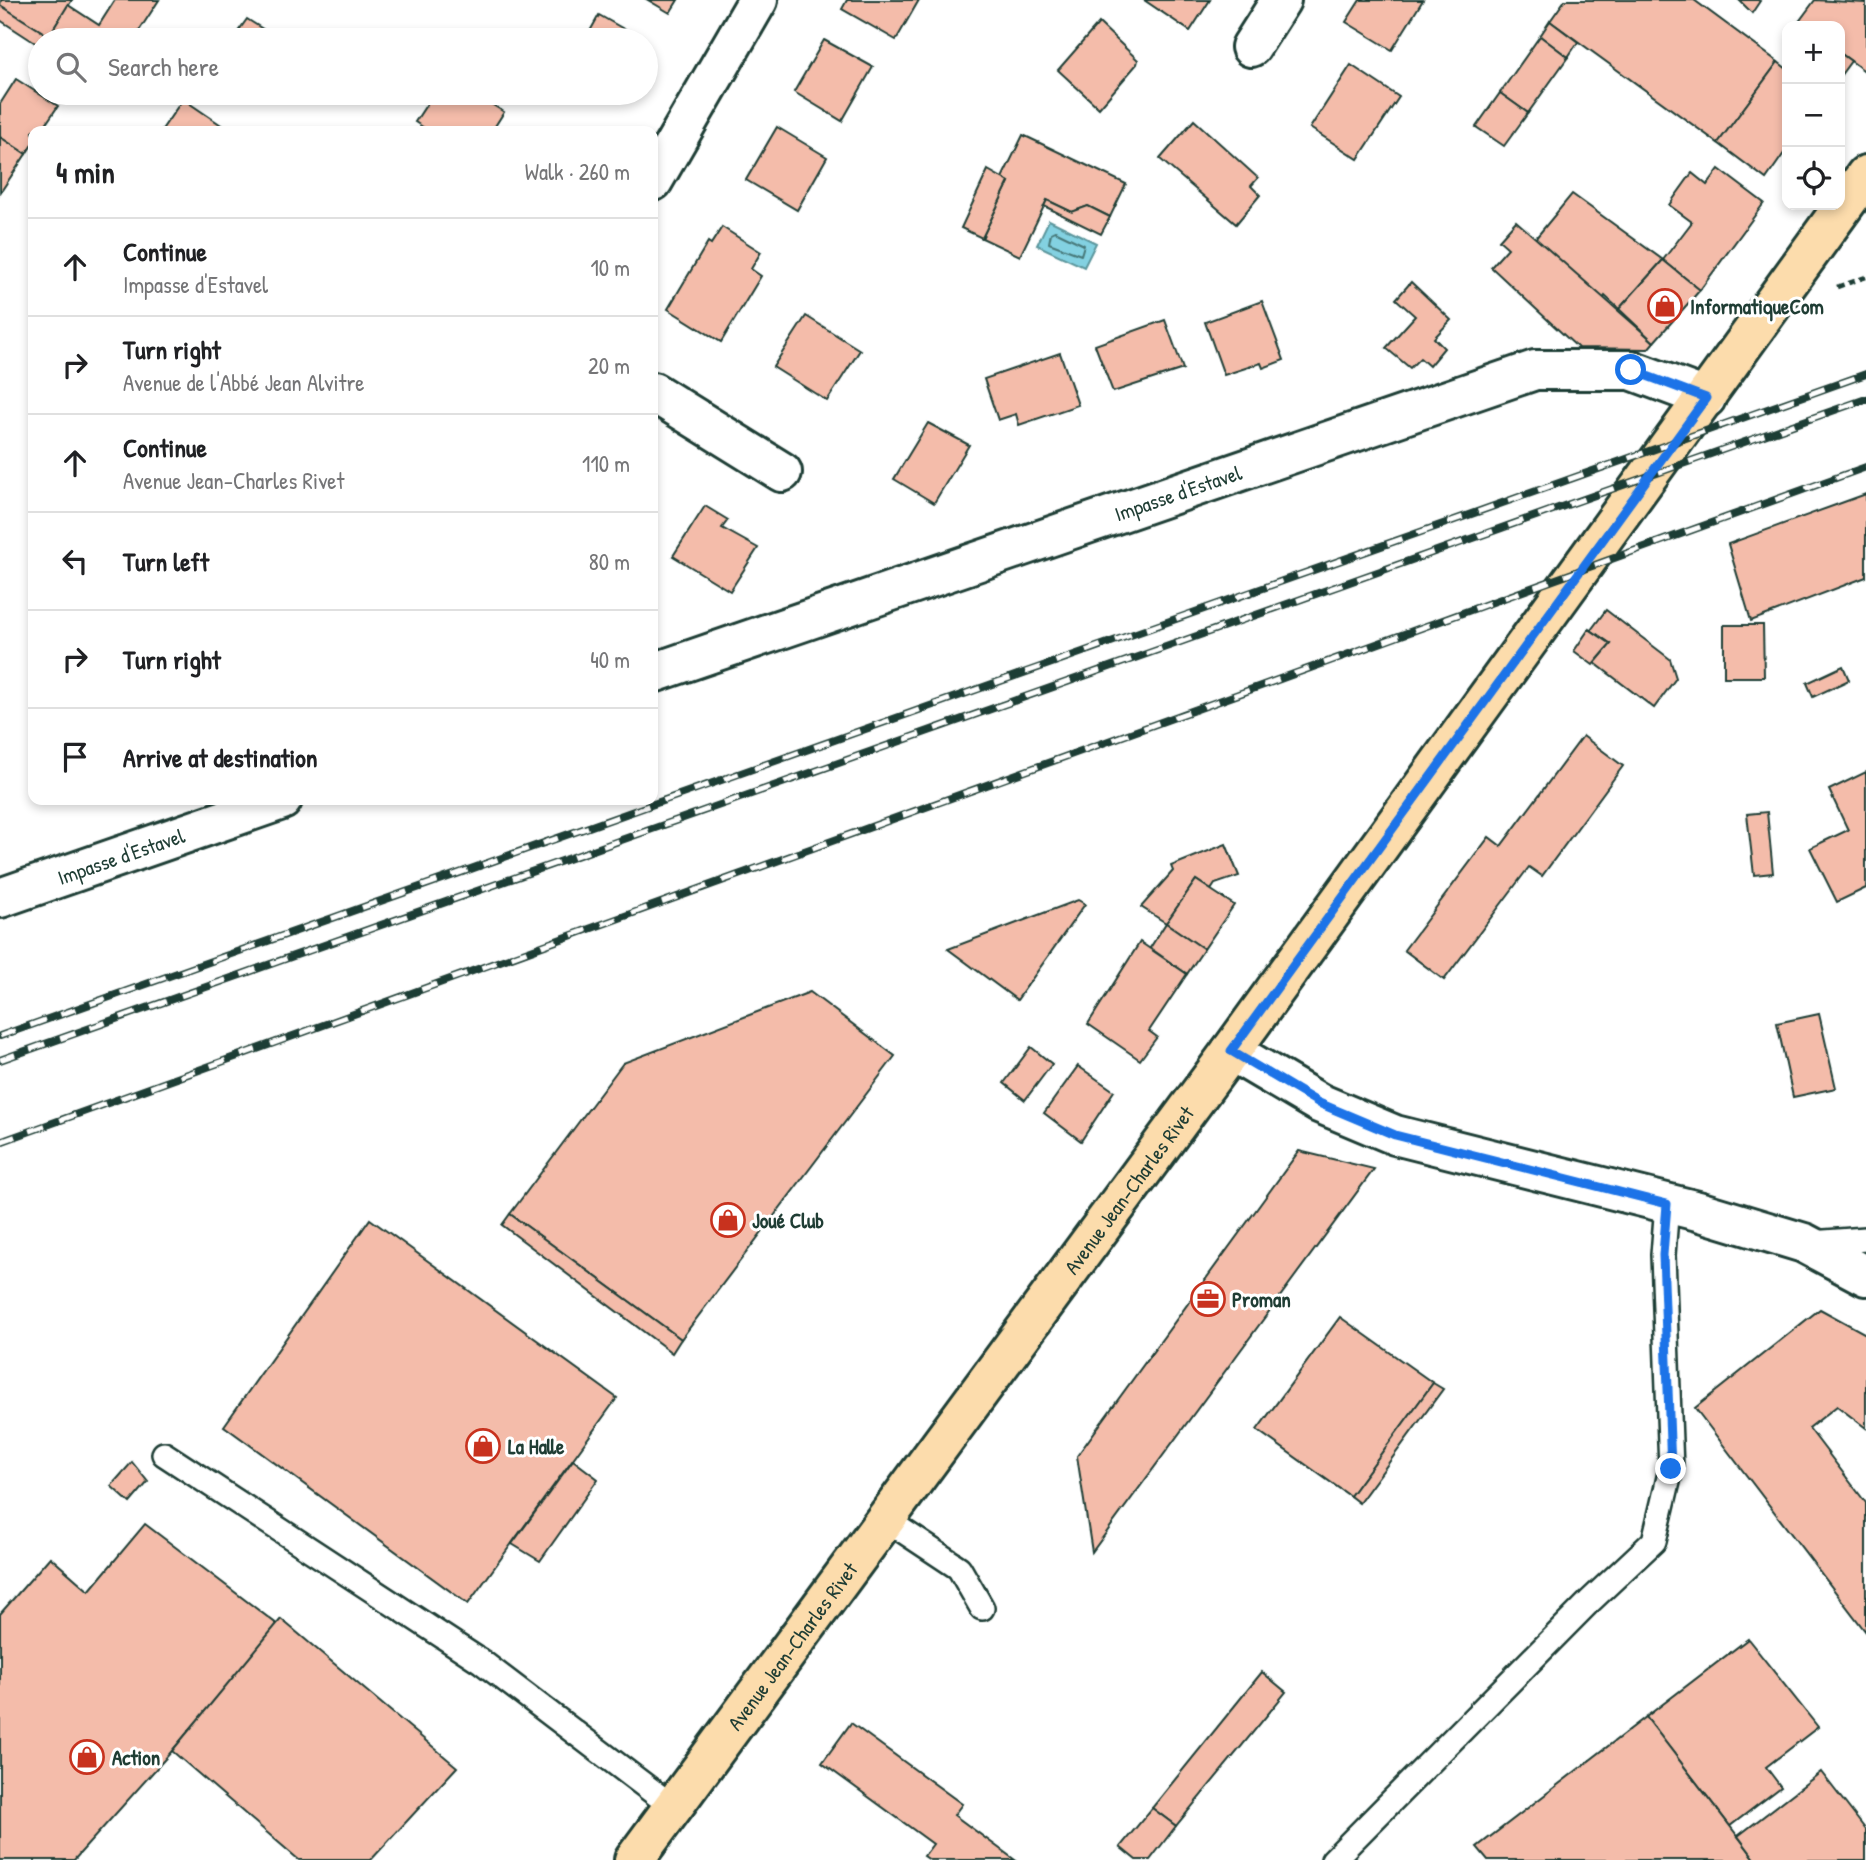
<!DOCTYPE html>
<meta charset="utf-8">
<style>
:root{--surface:#fff;--page:#f6f6f6;--text:#202124;--muted:#757577;--line:#e0e0e0}
body{margin:0;font-family:"Patrick Hand",sans-serif;background:var(--page);color:var(--text)}
.controls{position:absolute;right:21px;top:21px;display:grid;overflow:hidden;border-radius:14px;box-shadow:0 4px 10px #0003}
.controls button{width:63px;height:63px;display:grid;place-items:center;padding:0;border:0;border-bottom:2px solid var(--line);background:var(--surface);color:var(--text);font:35px sans-serif}
.stop{position:absolute;width:21px;height:21px;margin:-16px;border:5px solid #1a73e8;border-radius:50%;background:#fff}
.stop.end{background:#1a73e8;border-color:#fff;box-shadow:0 2px 7px #0008}
.list{margin:0;padding:0;list-style:none}
h2{display:flex;justify-content:space-between;align-items:center;height:91px;margin:0;padding:0 28px;font-size:30px}
h2 small{font-size:23px;font-weight:400;color:var(--muted)}
.list li{display:grid;grid-template-columns:46px 1fr auto;gap:21px;align-items:center;box-sizing:border-box;height:98px;padding:0 28px;border-top:2px solid var(--line)}
.list b{display:block;font-size:26px;white-space:nowrap}
.list p{margin:0;font-size:23px;white-space:nowrap;color:var(--muted)}
.list em{font-size:23px;font-style:normal;color:var(--muted)}
.icon{flex:none;width:38px;height:38px;fill:none;stroke:currentColor;stroke-width:2;stroke-linecap:round;stroke-linejoin:round}
.map{position:relative;flex:none;width:1866px;height:1860px;overflow:hidden}
.search{position:absolute;background:var(--surface);box-shadow:0 4px 10px #0003;left:28px;top:28px;width:630px;height:77px;display:flex;align-items:center;gap:18px;box-sizing:border-box;padding:0 24px;border-radius:38px;color:var(--muted);font-size:26px}
.panel{position:absolute;background:var(--surface);box-shadow:0 4px 10px #0003;left:28px;top:126px;width:630px;height:679px;border-radius:14px}
.map>svg:first-child{display:block}
.water{fill:#83d1e1;stroke:#5b969c;stroke-width:2}
.lines{fill:none;stroke-linecap:round;stroke-linejoin:round}
.shore{stroke:#477879;stroke-width:2}
.building{fill:#f4bcaa;stroke:#1f3d34;stroke-width:2}
.service-casing{stroke:#1f3d34;stroke-width:28}
.minor-casing{stroke:#1f3d34;stroke-width:44}
.primary-casing{stroke:#1f3d34;stroke-width:44}
.path{stroke:#1f3d34;stroke-width:4.5;stroke-dasharray:7 5;stroke-linecap:butt}
.service{stroke:#fff;stroke-width:23}
.minor{stroke:#fff;stroke-width:38}
.primary{stroke:#fcdcac;stroke-width:38}
.rail-casing{stroke:#1f3d34;stroke-width:8}
.rail{stroke:#fff;stroke-width:5;stroke-dasharray:16;stroke-linecap:butt}
.route{stroke:#1a73e8;stroke-width:9}
.labels{text-anchor:middle;dominant-baseline:central;stroke-width:6;stroke-linejoin:round;paint-order:stroke}
.poi-label{font-size:21px;font-weight:bold;fill:#1f3d34;stroke:#fff;text-anchor:start}
.street-label{font-size:21px;fill:#1f3d34;stroke:#fff}
</style>
<div class="map">
<svg width="1866" height="1860" viewBox="0 0 1866 1860">
<rect width="100%" height="100%" fill="#fff"/>
<filter id="ink" filterUnits="userSpaceOnUse"><feTurbulence type="fractalNoise" baseFrequency=".0143" numOctaves="2"/><feDisplacementMap in="SourceGraphic" scale="14" xChannelSelector="R" yChannelSelector="G"/><feConvolveMatrix kernelMatrix="1 2 1 2 8 2 1 2 1" color-interpolation-filters="sRGB"/></filter>
<g filter="url(#ink)">
<path class="water" d="M1049,220L1096,243L1084,267L1037,245Z"/>
<g class="lines">
<path class="shore" d="M1055,231L1084,245L1081,255L1049,243L1051,233Z"/>
</g>
<g class="building">
<path d="M1,0H72L49,36L0,5Z"/>
<path d="M115,0H159L133,40H55L49,36L68,5L99,25Z"/>
<path d="M648,0H678L670,13Z"/>
<path d="M847,0H919L896,40L842,9Z"/>
<path d="M1144,0H1210L1190,31Z"/>
<path d="M1360,0H1423L1392,50L1346,22Z"/>
<path d="M1565,0H1694L1778,62L1718,143L1550,21Z"/>
<path d="M1739,0H1758L1760,1L1752,13Z"/>
<path d="M1815,0L1866,3V72L1840,53V26H1803L1798,23Z"/>
<path d="M0,5L49,36L46,40H40V46L0,20Z"/>
<path d="M599,15L643,40H585Z"/>
<path d="M247,19L280,40H232Z"/>
<path d="M1550,21L1578,42L1568,57L1540,36Z"/>
<path d="M1099,23L1138,60L1137,64L1099,108L1058,70Z"/>
<path d="M1540,36L1568,57L1528,113L1500,93Z"/>
<path d="M824,40L873,67L842,121L794,92Z"/>
<path d="M1840,53L1851,61L1840,76Z"/>
<path d="M1778,62L1787,69V149L1766,179L1718,143Z"/>
<path d="M1351,65L1399,97L1358,159L1310,128Z"/>
<path d="M16,79L58,106L41,131H33V143L26,154L0,137V104Z"/>
<path d="M434,93H474L504,112L492,131H429L415,122Z"/>
<path d="M1500,93L1528,113L1504,146L1476,127Z"/>
<path d="M183,99L230,131H161Z"/>
<path d="M1194,120L1258,178L1251,186L1260,195L1236,224L1160,159Z"/>
<path d="M777,127L827,157L797,210L746,180Z"/>
<path d="M1023,135L1126,184L1110,217L1088,206L1072,212L1047,200L1020,256L982,238L1009,182L1002,178Z"/>
<path d="M0,137L26,154L0,193Z"/>
<path d="M1719,169L1764,203L1700,290L1663,260L1692,222L1669,205L1692,173L1707,185Z"/>
<path d="M988,170L1009,182L982,238L961,228Z"/>
<path d="M1572,194L1663,260L1619,309L1605,296L1603,299L1535,239Z"/>
<path d="M1047,200L1072,212L1088,206L1110,217L1101,234L1044,206Z"/>
<path d="M1516,221L1654,342L1648,349L1578,348L1491,267L1508,248L1499,240Z"/>
<path d="M722,227L761,252L751,269L761,276L721,342L668,309L708,242L711,244Z"/>
<path d="M1663,260L1700,290L1654,342L1619,309Z"/>
<path d="M1411,282L1451,320L1434,338L1444,348L1429,366L1420,358L1410,368L1386,348L1415,316L1396,299Z"/>
<path d="M1262,301L1284,360L1263,368L1261,363L1224,375L1205,322Z"/>
<path d="M806,316L860,350L827,401L773,367Z"/>
<path d="M1165,320L1183,369L1113,392L1095,345Z"/>
<path d="M1060,353L1078,405L1019,425L1016,414L998,420L984,379Z"/>
<path d="M928,423L969,445L934,503L894,479Z"/>
<path d="M1866,494V577L1751,621L1728,544Z"/>
<path d="M705,506L728,520L722,528L758,548L730,591L673,556Z"/>
<path d="M1606,610L1670,659L1676,678L1654,708L1595,663L1611,644L1591,630Z"/>
<path d="M1724,625H1763L1764,677H1724Z"/>
<path d="M1589,629L1611,644L1593,665L1574,651Z"/>
<path d="M1843,666L1849,680L1813,697L1807,683Z"/>
<path d="M1583,736L1623,766L1542,876L1529,867L1444,980L1404,950L1489,837L1501,846Z"/>
<path d="M1866,772V888L1837,902L1810,848L1848,830L1829,790Z"/>
<path d="M1767,812L1773,873L1754,875L1747,814Z"/>
<path d="M1226,844L1239,876L1215,884L1211,890L1196,880L1166,923L1141,907L1173,871L1171,866Z"/>
<path d="M1196,880L1234,905L1204,949L1166,923Z"/>
<path d="M1078,900L1085,904L1017,1000L948,949Z"/>
<path d="M1166,923L1204,949L1187,974L1150,948Z"/>
<path d="M1140,942L1187,974L1149,1031L1157,1037L1140,1060L1088,1024Z"/>
<path d="M810,992L895,1056L681,1339L510,1214L623,1063Z"/>
<path d="M1819,1014L1836,1088L1793,1097L1777,1023Z"/>
<path d="M1031,1047L1052,1064L1025,1100L1004,1083Z"/>
<path d="M1078,1066L1114,1091L1081,1141L1044,1113Z"/>
<path d="M1299,1151L1374,1169L1092,1552L1077,1456Z"/>
<path d="M510,1214L681,1339L672,1353L502,1225Z"/>
<path d="M370,1219L617,1398L468,1604L224,1426Z"/>
<path d="M1820,1309L1866,1334V1428L1837,1406L1809,1428L1866,1503V1632L1695,1408Z"/>
<path d="M1340,1317L1433,1383L1350,1496L1257,1430Z"/>
<path d="M1433,1383L1443,1389L1359,1503L1350,1496Z"/>
<path d="M573,1460L598,1479L540,1561L512,1544Z"/>
<path d="M132,1462L148,1482L130,1503L111,1486Z"/>
<path d="M145,1524L278,1625L172,1751L74,1860H0V1614L50,1557L89,1591Z"/>
<path d="M281,1619L457,1767L371,1860H299L172,1751Z"/>
<path d="M1748,1639L1818,1727L1766,1767L1781,1787L1730,1826L1646,1717Z"/>
<path d="M1262,1672L1286,1692L1176,1826L1152,1808Z"/>
<path d="M1646,1717L1756,1860H1488L1477,1847Z"/>
<path d="M851,1723L962,1804L954,1815L1015,1860H930L924,1856L933,1844L822,1763Z"/>
<path d="M1821,1772L1866,1830V1860H1756L1738,1836Z"/>
<path d="M1152,1808L1176,1826L1150,1860H1136L1120,1847Z"/>
</g>
<g class="lines">
<g class="service-casing">
<g id="service">
<path d="M1811,1243L1866,1239"/>
<path d="M164,1454L482,1662L673,1807"/>
<path d="M885,1519L959,1568L982,1608"/>
<path d="M1333,1860L1589,1602L1654,1541L1671,1469L1663,1255L1667,1204"/>
</g>
</g>
<g class="minor-casing">
<g id="minor">
<path d="M1251,47L1281,0"/>
<path d="M653,181L758,0"/>
<path d="M653,392L782,472"/>
<path id="s1" d="M653,673L1535,370H1631L1706,398"/>
<path id="s2" d="M0,898L282,800"/>
<path d="M1231,1051L1319,1103L1395,1135L1698,1211L1804,1243L1866,1276"/>
</g>
</g>
<g class="primary-casing">
<g id="primary">
<path id="s3" d="M634,1860L1231,1051L1866,175"/>
</g>
</g>
<path class="path" d="M1837,287L1866,277"/>
<use href="#service" class="service"/>
<use href="#minor" class="minor"/>
<use href="#primary" class="primary"/>
<g class="rail-casing">
<g id="rail">
<path d="M0,1036L1866,374"/>
<path d="M0,1060L1866,399"/>
<path d="M0,1142L1866,467"/>
</g>
</g>
<use href="#rail" class="rail"/>
</g>
</g>
<g class="lines" filter="url(#ink)">
<path class="route" d="M1631,370L1706,398L1231,1051L1319,1103L1395,1135L1667,1204L1663,1255L1671,1469"/>
</g>
<defs>
<g id="shop-ring" transform="scale(1.75)"><circle r="9.5" fill="#fff" stroke="#c8321e" stroke-width="1.5"/><path d="M-5-2.5h2.3a2.7 3.5 0 0 1 5.4 0H5L5.5 6h-11ZM-1.5-2.5h3a1.5 2.3 0 0 0-3 0Z" fill="#c8321e"/></g>
<g id="office-ring" transform="scale(1.75)"><circle r="9.5" fill="#fff" stroke="#c8321e" stroke-width="1.5"/><path d="M-6-3h4V-5.5h4V-3h4V5H-6ZM-1-4.5V-3h2v-1.5ZM-6 0V1H6V0Z" fill="#c8321e"/></g>
</defs>
<g fill-rule="evenodd">
<use href="#shop-ring" x="1665" y="306"/>
<use href="#shop-ring" x="728" y="1220"/>
<use href="#office-ring" x="1208" y="1299"/>
<use href="#shop-ring" x="483" y="1446"/>
<use href="#shop-ring" x="87" y="1757"/>
</g>
<g class="labels">
<g class="poi-label">
<text x="1690" y="306">InformatiqueCom</text>
<text x="752" y="1220">Joué Club</text>
<text x="1232" y="1299">Proman</text>
<text x="508" y="1446">La Halle</text>
<text x="112" y="1757">Action</text>
</g>
<g class="street-label">
<text stroke="none"><textPath href="#s1" startOffset="555">Impasse d'Estavel</textPath></text>
<text stroke="none"><textPath href="#s2" startOffset="128">Impasse d'Estavel</textPath></text>
<text stroke="none"><textPath href="#s3" startOffset="833">Avenue Jean-Charles Rivet</textPath></text>
<text stroke="none"><textPath href="#s3" startOffset="266">Avenue Jean-Charles Rivet</textPath></text>
</g>
</g>
</svg>
<div class="controls">
<button>+</button>
<button>−</button>
<button><svg class="icon" aria-label="locate" viewBox="0 0 24 24"><circle cx="12" cy="12" r="6"/><path d="M12 2v4M12 18v4M2 12h4M18 12h4"/></svg></button>
</div>
<div class="stop" style="left:1631px;top:370px"></div>
<div class="stop end" style="left:1671px;top:1469px"></div>
<div class="search"><svg class="icon" aria-label="search" viewBox="0 0 24 24"><circle cx="10" cy="10" r="6"/><path d="M15 15l6 6"/></svg>Search here</div>
<section class="panel">
<h2>4 min<small>Walk · 260 m</small></h2>
<ul class="list">
<li><svg class="icon" aria-label="ahead" viewBox="0 0 24 24"><path d="M12 20V5M6 11l6-6 6 6"/></svg><div><b>Continue</b><p>Impasse d'Estavel</p></div><em>10 m</em></li>
<li><svg class="icon" aria-label="right" viewBox="0 0 24 24"><path d="M7 20v-9h11M14 6l5 5-5 5"/></svg><div><b>Turn right</b><p>Avenue de l'Abbé Jean Alvitre</p></div><em>20 m</em></li>
<li><svg class="icon" aria-label="ahead" viewBox="0 0 24 24"><path d="M12 20V5M6 11l6-6 6 6"/></svg><div><b>Continue</b><p>Avenue Jean-Charles Rivet</p></div><em>110 m</em></li>
<li><svg class="icon" aria-label="left" viewBox="0 0 24 24"><path d="M17 20v-9H6M10 6l-5 5 5 5"/></svg><div><b>Turn left</b></div><em>80 m</em></li>
<li><svg class="icon" aria-label="right" viewBox="0 0 24 24"><path d="M7 20v-9h11M14 6l5 5-5 5"/></svg><div><b>Turn right</b></div><em>40 m</em></li>
<li><svg class="icon" aria-label="arrive" viewBox="0 0 24 24"><path d="M6 21V4h12l-3 4 3 4H6"/></svg><div><b>Arrive at destination</b></div></li>
</ul>
</section>
</div>
